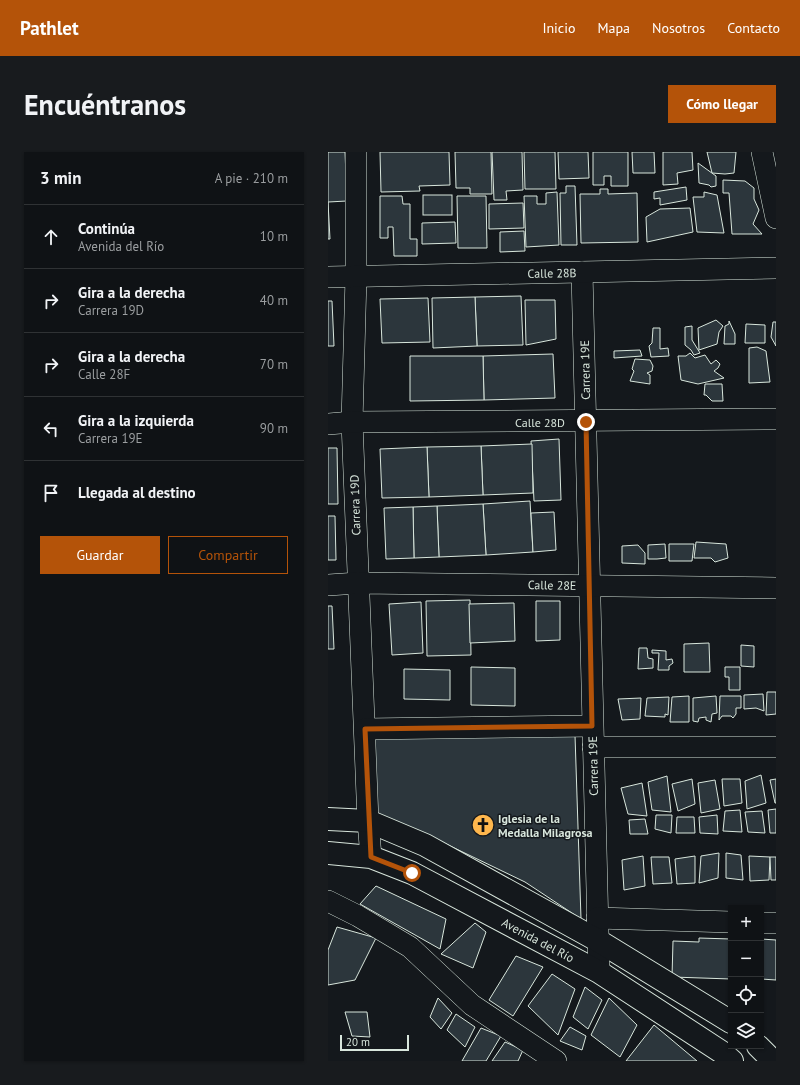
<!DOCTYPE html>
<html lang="es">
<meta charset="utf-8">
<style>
:root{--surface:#0f1215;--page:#181b1e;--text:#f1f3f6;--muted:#9b9ea0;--line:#2f3234;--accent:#b45309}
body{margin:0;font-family:"PT Sans",sans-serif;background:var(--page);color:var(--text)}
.controls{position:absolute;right:12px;bottom:12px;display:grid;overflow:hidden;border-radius:0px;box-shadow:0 1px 3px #0004}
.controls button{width:36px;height:36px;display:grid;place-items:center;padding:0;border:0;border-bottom:1px solid var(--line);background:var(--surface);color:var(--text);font:20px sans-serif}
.scale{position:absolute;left:12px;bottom:10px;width:69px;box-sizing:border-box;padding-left:4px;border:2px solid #d8e6dc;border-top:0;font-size:11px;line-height:14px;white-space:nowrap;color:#d8e6dc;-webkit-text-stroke:3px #14181c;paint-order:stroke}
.stop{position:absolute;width:12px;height:12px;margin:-9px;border:3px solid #b45309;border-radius:50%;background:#fff}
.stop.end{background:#b45309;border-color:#fff;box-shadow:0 1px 4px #0008}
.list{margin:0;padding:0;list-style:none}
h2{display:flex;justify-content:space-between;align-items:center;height:52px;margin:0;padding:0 16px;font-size:17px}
h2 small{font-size:13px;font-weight:400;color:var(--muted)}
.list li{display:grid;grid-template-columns:26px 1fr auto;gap:12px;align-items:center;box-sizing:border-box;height:64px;padding:0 16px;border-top:1px solid var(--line)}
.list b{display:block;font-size:15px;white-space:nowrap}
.list p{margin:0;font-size:13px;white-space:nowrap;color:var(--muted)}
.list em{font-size:13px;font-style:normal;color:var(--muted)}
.actions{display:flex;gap:8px;padding:12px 16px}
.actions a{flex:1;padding:9px 0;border:1px solid var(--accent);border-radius:0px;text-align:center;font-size:14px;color:var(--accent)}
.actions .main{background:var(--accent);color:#fff}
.icon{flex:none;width:22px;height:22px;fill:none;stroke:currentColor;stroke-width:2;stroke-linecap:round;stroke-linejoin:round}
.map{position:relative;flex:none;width:448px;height:909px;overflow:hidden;border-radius:0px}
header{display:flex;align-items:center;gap:24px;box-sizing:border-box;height:56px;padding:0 20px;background:var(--accent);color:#fff}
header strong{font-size:19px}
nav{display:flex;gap:22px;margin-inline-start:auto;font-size:14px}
.intro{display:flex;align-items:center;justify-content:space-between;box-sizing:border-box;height:96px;padding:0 24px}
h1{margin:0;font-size:28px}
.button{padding:10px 18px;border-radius:0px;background:var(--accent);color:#fff;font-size:14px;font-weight:700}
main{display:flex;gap:24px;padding:0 24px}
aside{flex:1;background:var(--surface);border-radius:0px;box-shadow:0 1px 3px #0004}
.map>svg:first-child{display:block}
.building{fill:#2c363c;stroke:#d8e6dc}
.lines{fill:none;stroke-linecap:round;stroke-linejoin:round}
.street-casing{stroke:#d8e6dc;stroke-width:22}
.secondary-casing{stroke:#d8e6dc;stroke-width:24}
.street{stroke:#14181c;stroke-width:21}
.secondary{stroke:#14181c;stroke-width:22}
.route{stroke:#b45309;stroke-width:5}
.labels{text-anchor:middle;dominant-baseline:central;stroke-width:3;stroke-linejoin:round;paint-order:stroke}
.street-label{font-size:12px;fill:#d8e6dc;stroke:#14181c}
.poi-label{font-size:12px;font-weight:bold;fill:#d8e6dc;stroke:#14181c;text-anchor:start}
</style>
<header>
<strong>Pathlet</strong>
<nav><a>Inicio</a><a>Mapa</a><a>Nosotros</a><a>Contacto</a></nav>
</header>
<div class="intro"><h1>Encuéntranos</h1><a class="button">Cómo llegar</a></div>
<main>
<aside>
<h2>3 min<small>A pie · 210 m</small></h2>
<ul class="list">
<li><svg class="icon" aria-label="ahead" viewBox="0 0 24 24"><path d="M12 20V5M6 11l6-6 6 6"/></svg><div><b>Continúa</b><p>Avenida del Río</p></div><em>10 m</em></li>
<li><svg class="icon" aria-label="right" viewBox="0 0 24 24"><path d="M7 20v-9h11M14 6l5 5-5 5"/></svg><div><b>Gira a la derecha</b><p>Carrera 19D</p></div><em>40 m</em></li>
<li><svg class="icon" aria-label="right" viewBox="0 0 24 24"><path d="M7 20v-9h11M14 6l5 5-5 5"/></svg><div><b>Gira a la derecha</b><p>Calle 28F</p></div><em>70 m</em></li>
<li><svg class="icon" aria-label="left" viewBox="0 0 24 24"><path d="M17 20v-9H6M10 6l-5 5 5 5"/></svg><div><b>Gira a la izquierda</b><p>Carrera 19E</p></div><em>90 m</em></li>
<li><svg class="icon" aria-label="arrive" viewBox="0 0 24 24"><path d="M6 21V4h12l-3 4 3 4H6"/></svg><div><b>Llegada al destino</b></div></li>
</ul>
<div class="actions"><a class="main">Guardar</a><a>Compartir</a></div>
</aside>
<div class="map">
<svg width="448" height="909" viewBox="0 0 448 909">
<rect width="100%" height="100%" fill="#14181c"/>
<g class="building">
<path d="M0,0H17L19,49L0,50L2,87H0Z"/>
<path d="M52,0H121L122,33L91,34L92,39L53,40Z"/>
<path d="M127,0H163L164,42H142V36H128Z"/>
<path d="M164,0H194L195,38L178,39L179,48H166Z"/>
<path d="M196,0H227L228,37H197Z"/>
<path d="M230,0H260L261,26L231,27Z"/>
<path d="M265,0H300V34H283V24H276V33H265Z"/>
<path d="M304,0H326L327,21H305Z"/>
<path d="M335,0H364L365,18L349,21L350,32L335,33Z"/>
<path d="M379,0H408L406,21L397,22L384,21Z"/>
<path d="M370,11L388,24V34L383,35L381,33L371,31Z"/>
<path d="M395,28L417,29L426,36V47L431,58L425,72L434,82H404L401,41H395Z"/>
<path d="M238,34H247L249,93H233L232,41H238Z"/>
<path d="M358,35L359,48L332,53V46L326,47V40Z"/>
<path d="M272,37H280V42L309,41L310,90L253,91L252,42H272Z"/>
<path d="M229,40L231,93L198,95L196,44H209V52H218V41Z"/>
<path d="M376,40L389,43L396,81L369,80L365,45H376Z"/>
<rect x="95" y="43" width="29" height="20"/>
<path d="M52,44H74L75,52H82V87H89V104H66L65,75H60V86H52Z"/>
<path d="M129,44H158L159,96H130Z"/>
<path d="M195,51L196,76L161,77V52Z"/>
<path d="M362,56L365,80L319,90L318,65L332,57Z"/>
<path d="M127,70L128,91L94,92V71Z"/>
<path d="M196,79L197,99L172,100V80Z"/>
<path d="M193,144L195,193L149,194L147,145Z"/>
<path d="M147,145L149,194L105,196L104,146Z"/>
<path d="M100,146L102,190L54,191L52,147Z"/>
<path d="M197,148H227L228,187L198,193Z"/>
<path d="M0,149H4L6,194H0Z"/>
<path d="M388,168L395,174L391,180L389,192L371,198L370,176Z"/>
<path d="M401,169L407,182V192H396L397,174L401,172Z"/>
<path d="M445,170H448V194L443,185Z"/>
<path d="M418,172L437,173V191H417Z"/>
<path d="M364,174V188L372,201L366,203L363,198L357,193V175Z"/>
<path d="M325,176H332V197L340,196L341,204L323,205L321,194L324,191Z"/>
<path d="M429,195L438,199L442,230L421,231V196Z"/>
<path d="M312,198L314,204L286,206V199Z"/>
<path d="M362,201L367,206L377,203L383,212L388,208L392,212L390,216L386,219L396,226L370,232L353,228L350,204H358Z"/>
<path d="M225,202L227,246L156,248L155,204Z"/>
<path d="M82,204H155L156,248L82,249Z"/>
<path d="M307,207L322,208L325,214L324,219L319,221L322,223V232L302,229L306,219L304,217Z"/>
<path d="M377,232H394L395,249H384L378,243H376Z"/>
<path d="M231,287L233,348L206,349L203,289Z"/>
<path d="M204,292L205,341L155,343L153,294Z"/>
<path d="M153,294L155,343L101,345L99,295Z"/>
<path d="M99,295L101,345L54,346L52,297Z"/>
<path d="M0,296H9L10,352H0Z"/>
<path d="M202,349L205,400L158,403L155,352Z"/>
<path d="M155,352L158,403L111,405L109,354Z"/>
<path d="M109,354L111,405L86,406L85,355Z"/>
<path d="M85,355L86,406L58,407L56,356Z"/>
<path d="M226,360L228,398L205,400L203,361Z"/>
<path d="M0,364H7L8,408H0Z"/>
<path d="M368,390L398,392L400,406L387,410L383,406H366Z"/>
<path d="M337,392L338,406L329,407H320V393Z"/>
<path d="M341,392H366L364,409H341Z"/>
<path d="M310,393L317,401V412L294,411V394Z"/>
<path d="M142,448L143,503L99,504L98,449Z"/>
<path d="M208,449H232V488L208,489Z"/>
<path d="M93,450L95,501L64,503L61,452Z"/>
<path d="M186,451L187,489L142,491L141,452Z"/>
<path d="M0,454H4L6,497H0Z"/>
<path d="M381,491L382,520H356V492Z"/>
<path d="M413,493L426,494V515L413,514Z"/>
<path d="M311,496H319L320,506L325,507V516L310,517Z"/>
<path d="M324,498L338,499V508L344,507L345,511L341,514V518H330L331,501H324Z"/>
<path d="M143,515L187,516V554L143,553Z"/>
<path d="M397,515H412V538H401V525H397Z"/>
<path d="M76,517L122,518V548L76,547Z"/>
<path d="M439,540H448V562L438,563Z"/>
<path d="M435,542L436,559L428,556L416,557V543Z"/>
<path d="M361,544V570H342L344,545Z"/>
<path d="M388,544L389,561L384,562L383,570L378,568V565L371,566L370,570L365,569V546Z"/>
<path d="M392,544H413V556H408V562L405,566L403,564H394L391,568Z"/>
<path d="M341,545L340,563L337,562V565L317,564L319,546Z"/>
<path d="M313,546L312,567L294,568L290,547Z"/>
<path d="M45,583H247L253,767L197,730L118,692L98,682L46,670Z"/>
<path d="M433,623L438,651L419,657L417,629Z"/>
<path d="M339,624L343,660L324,658L320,630Z"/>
<path d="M364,627L367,652L350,659L344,632Z"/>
<path d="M394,627H412L414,651L396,654Z"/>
<path d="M448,627V651H447L442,628Z"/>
<path d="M387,628L392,657L373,661L370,631Z"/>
<path d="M314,631L319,664L300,662L293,636Z"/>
<path d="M448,657V681H442L440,658Z"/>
<path d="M412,658L414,680L395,679L397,659Z"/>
<path d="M434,659L437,681L420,680L417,660Z"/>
<path d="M328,663H344L343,681L327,677Z"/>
<path d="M389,663L390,682L372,681L371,665Z"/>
<path d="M349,665H366L367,681H348Z"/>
<path d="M317,667L320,682H302L301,668Z"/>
<path d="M391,701L390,726L371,731L373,704Z"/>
<path d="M398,701L413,703L415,728L398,726Z"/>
<path d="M315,704L317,734L296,738L294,708Z"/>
<path d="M367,704V731L349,732L347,707Z"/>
<path d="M421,704L442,705L441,728L422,729Z"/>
<path d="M323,705H341L344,731L325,732Z"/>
<path d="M442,705H448V728H443Z"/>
<path d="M48,734L118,767L112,797L32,752Z"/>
<path d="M147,771L158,780L145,816L113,802Z"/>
<path d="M9,775L48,786L27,828L0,833V798Z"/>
<path d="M371,786L403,787V827L344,825L345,789L371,790Z"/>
<path d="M433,787L448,788V828L433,827Z"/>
<path d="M188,804L215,815L185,864L161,848Z"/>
<path d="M224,822L247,837L230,883L200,854Z"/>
<path d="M257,835L274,848L260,877L245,865Z"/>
<path d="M110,846L124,861L113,877L102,865Z"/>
<path d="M281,846L309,873L292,905L263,883Z"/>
<path d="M17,860H39L42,885L24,884Z"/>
<path d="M128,862L147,875L137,895L119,878Z"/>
<path d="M326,873L369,909H298Z"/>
<path d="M242,875L258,884L254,898L232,889Z"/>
<path d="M153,876L173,884L158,909H134Z"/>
<path d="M177,890L195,898L190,909H164Z"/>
</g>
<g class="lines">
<g class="street-casing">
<g id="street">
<path d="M28,0V125L24,270L40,669L43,705"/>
<path d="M434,0L448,66"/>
<path d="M254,120L271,820"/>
<path d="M0,125L448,116"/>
<path d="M0,272L24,270L448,267"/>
<path d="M0,433L30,431L448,436"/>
<path d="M37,577L264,574"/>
<path d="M265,595H448"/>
<path d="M0,749L30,764L82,795L144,853L228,909"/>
<path d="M269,766L403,770"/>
<path d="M433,771H448"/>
</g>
</g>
<g class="secondary-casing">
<g id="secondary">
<path d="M0,667L40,669L97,693L269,788L403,870"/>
<path d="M0,701L43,705L84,721L271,820L395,901L404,909"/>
<path d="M430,894L445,909"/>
</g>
</g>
<use href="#street" class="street"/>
<use href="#secondary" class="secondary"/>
</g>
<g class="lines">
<path class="route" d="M84,721L43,705L37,577L264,574L258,270"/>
</g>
<defs>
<g id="church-disc" transform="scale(1.15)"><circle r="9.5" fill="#ffb74d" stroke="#14181c"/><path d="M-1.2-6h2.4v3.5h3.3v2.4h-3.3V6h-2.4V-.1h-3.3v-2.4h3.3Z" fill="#111"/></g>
</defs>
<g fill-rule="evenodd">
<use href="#church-disc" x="155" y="673"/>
</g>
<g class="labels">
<g class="street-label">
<text transform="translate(224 121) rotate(-1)">Calle 28B</text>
<text transform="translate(257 218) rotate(-91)">Carrera 19E</text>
<text x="212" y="270">Calle 28D</text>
<text transform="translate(27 353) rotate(-92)">Carrera 19D</text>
<text transform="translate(224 433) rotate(1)">Calle 28E</text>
<text transform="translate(265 614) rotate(-91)">Carrera 19E</text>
<text transform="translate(210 788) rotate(28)">Avenida del Río</text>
</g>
<g class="poi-label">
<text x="170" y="666">Iglesia de la<tspan x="170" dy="14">Medalla Milagrosa</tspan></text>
</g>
</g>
</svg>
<div class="controls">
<button>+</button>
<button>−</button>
<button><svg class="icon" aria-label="locate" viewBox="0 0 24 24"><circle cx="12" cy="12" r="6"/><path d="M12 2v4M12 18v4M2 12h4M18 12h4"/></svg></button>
<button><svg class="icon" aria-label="layers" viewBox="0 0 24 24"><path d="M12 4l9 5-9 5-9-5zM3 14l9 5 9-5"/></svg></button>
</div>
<div class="scale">20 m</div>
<div class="stop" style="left:84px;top:721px"></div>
<div class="stop end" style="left:258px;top:270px"></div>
</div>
</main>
